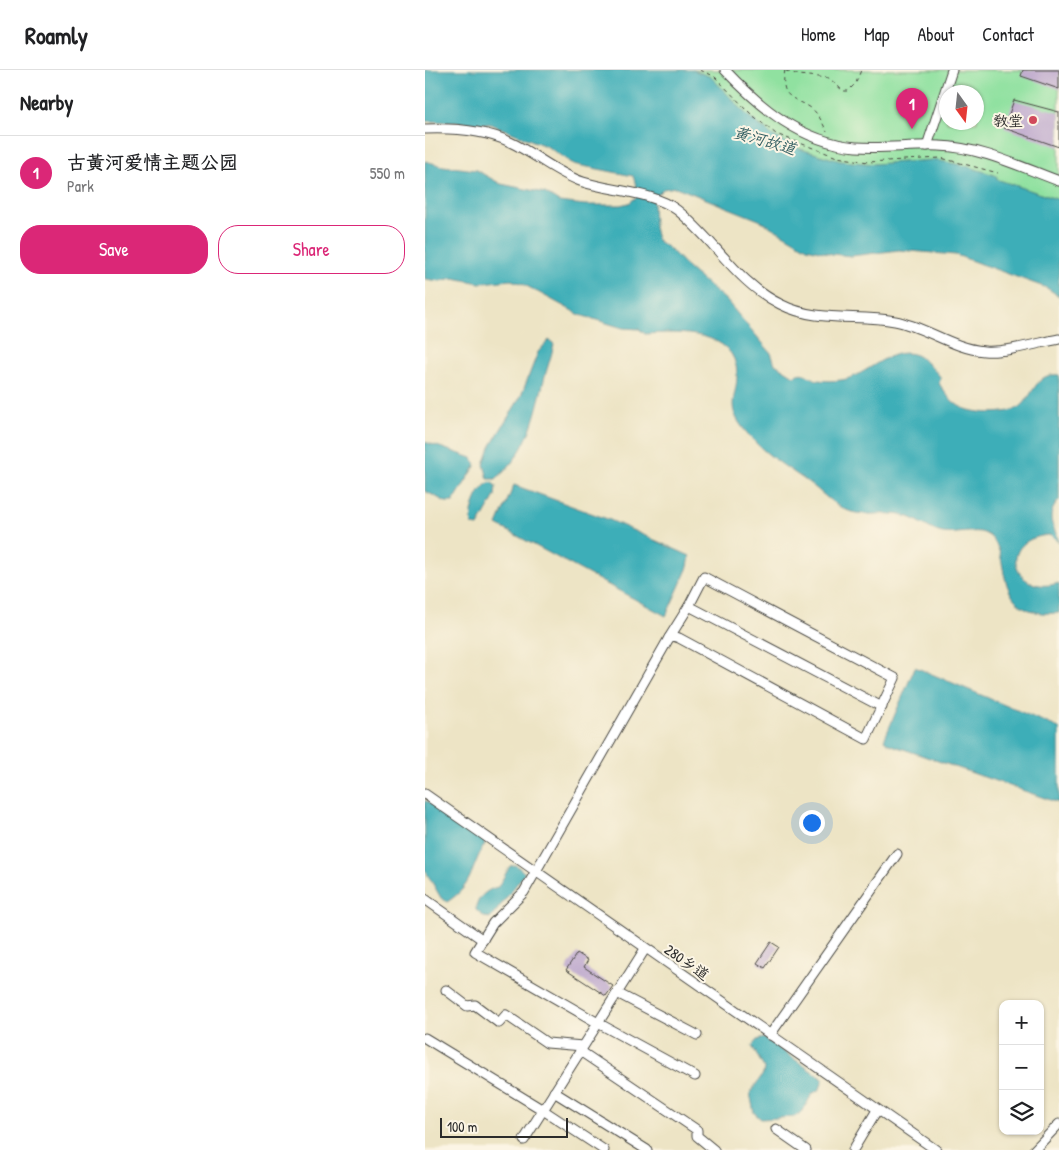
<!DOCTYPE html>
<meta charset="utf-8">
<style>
:root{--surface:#fff;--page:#f2f2f2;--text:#202124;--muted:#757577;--line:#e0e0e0;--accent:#db2777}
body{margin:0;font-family:"Patrick Hand","LXGW WenKai TC",sans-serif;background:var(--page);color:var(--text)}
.controls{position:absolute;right:15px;bottom:15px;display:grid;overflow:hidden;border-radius:10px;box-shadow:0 1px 4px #0004}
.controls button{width:45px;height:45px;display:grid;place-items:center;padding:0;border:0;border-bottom:1px solid var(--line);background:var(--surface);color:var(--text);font:25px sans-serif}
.compass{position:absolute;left:514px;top:15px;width:45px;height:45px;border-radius:50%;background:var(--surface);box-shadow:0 1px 4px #0004;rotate:165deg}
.scale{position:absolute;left:15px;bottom:12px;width:128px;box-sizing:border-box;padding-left:5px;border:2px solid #2b2b2b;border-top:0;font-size:14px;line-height:18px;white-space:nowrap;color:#2b2b2b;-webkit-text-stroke:4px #fcf5e5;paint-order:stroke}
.you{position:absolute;left:386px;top:752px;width:18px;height:18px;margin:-12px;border:4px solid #fff;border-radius:50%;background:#1a73e8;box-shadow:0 0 0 8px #1a73e833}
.badge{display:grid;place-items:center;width:32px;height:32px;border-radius:50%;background:var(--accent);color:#fff;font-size:16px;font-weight:700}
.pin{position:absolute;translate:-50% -41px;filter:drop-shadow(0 1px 2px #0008)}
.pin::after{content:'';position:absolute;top:26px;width:18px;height:15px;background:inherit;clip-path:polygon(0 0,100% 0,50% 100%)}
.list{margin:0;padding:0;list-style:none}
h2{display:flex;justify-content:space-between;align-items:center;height:65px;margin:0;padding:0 20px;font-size:21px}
h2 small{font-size:16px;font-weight:400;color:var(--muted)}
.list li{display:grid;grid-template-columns:32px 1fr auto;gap:15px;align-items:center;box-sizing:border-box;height:75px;padding:0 20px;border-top:1px solid var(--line)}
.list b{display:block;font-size:19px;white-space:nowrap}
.list p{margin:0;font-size:16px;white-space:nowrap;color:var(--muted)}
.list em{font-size:16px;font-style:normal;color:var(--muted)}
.actions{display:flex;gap:10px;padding:15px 20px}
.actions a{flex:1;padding:11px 0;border:1px solid var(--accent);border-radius:20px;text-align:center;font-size:18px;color:var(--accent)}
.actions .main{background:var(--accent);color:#fff}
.icon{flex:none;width:28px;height:28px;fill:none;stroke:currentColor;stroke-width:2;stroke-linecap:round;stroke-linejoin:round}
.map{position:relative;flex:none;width:634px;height:1080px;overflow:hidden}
header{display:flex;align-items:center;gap:30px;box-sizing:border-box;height:70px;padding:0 25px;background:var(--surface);border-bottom:1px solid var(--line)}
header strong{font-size:24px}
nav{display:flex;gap:28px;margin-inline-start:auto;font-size:18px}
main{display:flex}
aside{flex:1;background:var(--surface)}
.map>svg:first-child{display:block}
.green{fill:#90e1a0;stroke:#5e8666;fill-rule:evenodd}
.water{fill:#3eaeb8;stroke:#346c72}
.building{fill:#baa4cc}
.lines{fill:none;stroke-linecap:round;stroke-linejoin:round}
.minor-casing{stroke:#484742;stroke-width:11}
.path{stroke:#484742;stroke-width:1;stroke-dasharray:4 4;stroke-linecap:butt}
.minor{stroke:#fff;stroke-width:9}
.poi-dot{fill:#d1495b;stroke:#fcf5e5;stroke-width:2}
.labels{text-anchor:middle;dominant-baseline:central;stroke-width:4;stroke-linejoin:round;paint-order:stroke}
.poi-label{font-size:15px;fill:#2b2b2b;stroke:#fcf5e5;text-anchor:end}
.street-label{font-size:15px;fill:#2b2b2b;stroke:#fcf5e5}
.water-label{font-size:16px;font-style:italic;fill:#335f63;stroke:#fcf5e5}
</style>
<header>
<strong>Roamly</strong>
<nav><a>Home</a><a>Map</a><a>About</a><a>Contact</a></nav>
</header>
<main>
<aside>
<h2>Nearby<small></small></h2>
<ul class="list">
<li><span class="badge">1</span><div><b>古黄河爱情主题公园</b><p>Park</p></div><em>550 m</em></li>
</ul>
<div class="actions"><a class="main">Save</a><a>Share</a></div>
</aside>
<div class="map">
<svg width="634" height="1080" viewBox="0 0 634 1080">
<rect width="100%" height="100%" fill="#fcf5e5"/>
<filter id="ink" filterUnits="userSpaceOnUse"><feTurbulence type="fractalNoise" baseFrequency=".02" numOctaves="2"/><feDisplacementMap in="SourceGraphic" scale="10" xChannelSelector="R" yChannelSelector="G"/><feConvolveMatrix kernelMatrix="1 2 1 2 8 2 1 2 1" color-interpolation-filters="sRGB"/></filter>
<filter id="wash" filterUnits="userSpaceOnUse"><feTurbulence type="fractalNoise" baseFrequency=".0096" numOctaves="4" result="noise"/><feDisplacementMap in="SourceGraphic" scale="20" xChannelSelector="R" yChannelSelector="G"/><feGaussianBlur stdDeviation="1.12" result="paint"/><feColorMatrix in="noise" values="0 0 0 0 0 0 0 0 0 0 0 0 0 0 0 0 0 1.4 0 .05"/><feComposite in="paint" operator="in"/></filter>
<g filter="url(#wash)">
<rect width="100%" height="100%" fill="#ede4c5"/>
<path class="green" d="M268,0H634V130L571,109L572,106L541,96L510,90L449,94L415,91L375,79L348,66L323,46L286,7ZM522,22H552V52H522Z"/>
<g class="water">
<path d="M0,0H268L286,7L323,46L348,66L375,79L415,91L449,94L510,90L541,96L572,106L571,109L634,130V226L622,218L531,185L474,180L426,186L407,184L382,178L334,150L251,117L238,119L228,129L229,157L232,170L246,180L264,199L301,230L346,283L350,294L369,306C379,299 383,308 393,310C400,311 409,311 416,310C442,307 464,275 491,285C496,287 499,291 503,294C508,299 512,302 516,308L514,313C519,322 528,334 538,338C552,344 582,345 595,337C609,326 610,302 634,305V430C619,448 629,455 634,472L626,465C570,467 587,528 634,513V543C627,543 618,544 611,542C565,531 589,475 559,463C550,459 530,465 518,463C506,461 495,451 484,447C467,441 448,446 431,443C412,439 401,426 387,415C361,396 338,385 318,358C300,335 312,328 312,304C311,259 252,262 220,264L214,259L198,258L155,245L98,214L86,210L55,213L28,208L15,211L0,209V91L18,96L51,100L76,114L120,123L134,132L160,135H195L204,133L214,125L208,106L148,94L123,77L66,54L0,51Z"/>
<path d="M124,270L129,274C126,289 120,303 117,318C108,355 101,383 71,409H63L59,394L65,377L96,326L113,282Z"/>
<path d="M0,372L47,388L51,395L28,432H21L0,421Z"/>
<path d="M66,412L71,416L70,426L53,456L47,455C44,442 53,416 66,412Z"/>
<path d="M89,415L185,450L265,486L263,497L241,546L72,455Z"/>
<path d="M490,597L634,658V733L464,674L459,670Z"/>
<path d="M0,730L58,770L60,774C45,798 49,815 22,832L16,828L0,800Z"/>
<path d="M91,795L100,803L66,848L59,847L51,840C51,828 62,819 73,817L85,796Z"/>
<path d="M339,968L398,1009L395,1019L387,1024L377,1042L369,1047L336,1049L329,1043L325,1023L338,1004L339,998L327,976L332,970Z"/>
</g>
<g id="blocks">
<g class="building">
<path d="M598,0H634V19L596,6Z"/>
<path d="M589,30L634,42V77L579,58Z"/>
<path d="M346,872L354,877L340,898L332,893Z"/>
<path d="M152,883L163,890L159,897L188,916L181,926L141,900Z"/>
</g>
</g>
</g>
<g filter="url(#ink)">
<use href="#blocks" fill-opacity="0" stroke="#484742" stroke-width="1"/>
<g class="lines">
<g class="minor-casing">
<g id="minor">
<path d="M300,0C336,38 376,72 431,77C458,79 486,75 514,76C555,77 596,97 634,111"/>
<path d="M0,59C28,58 60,60 85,72C111,84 131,103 158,112C186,121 229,122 252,140C289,169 312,213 355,234C392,253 431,244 470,251C501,257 527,278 559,281C580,283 613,273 634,269"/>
<path d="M502,76L527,0"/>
<path d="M264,536L279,507L470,608L441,669L254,568L248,566L244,568L99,822L68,853L50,882L173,953L270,1006"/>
<path d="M244,568L264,536L457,637"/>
<path d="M0,724L511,1080"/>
<path d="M0,829L58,870"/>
<path d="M21,920L42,936L50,935L74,953L81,945L122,973L158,976"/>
<path d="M192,923L272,965"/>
<path d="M345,965L472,784"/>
<path d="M0,968L118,1040L179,1080"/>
<path d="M155,981L272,1060V1066L289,1080"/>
<path d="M129,1022L222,1080"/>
<path d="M351,1059L381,1080"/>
<path d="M99,1070L220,879"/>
<path d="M428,1080L452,1040"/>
<path d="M609,1080L634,1054"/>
</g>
</g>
<g class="path">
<path d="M275,0L289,6L326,44L351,64L412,87L443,92L516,88L573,103"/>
<path d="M360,0C354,30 370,27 386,38C394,44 398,54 402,62"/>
<path d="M361,1L374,5L404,8L418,21H423L431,13L436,0"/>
</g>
<use href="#minor" class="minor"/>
</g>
</g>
<circle class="poi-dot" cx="608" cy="50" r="5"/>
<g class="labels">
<g class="poi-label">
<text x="598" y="50">教堂</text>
</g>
<g class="street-label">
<text transform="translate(262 892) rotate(35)">280乡道</text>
</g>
<g class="water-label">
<text transform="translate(340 70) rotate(16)">黄河故道</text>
</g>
</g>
</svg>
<div class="controls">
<button>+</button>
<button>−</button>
<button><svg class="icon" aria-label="layers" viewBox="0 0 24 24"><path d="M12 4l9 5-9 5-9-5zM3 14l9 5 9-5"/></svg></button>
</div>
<svg class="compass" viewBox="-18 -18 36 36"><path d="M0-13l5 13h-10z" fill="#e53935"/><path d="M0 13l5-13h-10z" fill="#757577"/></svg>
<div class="scale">100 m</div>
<div class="you"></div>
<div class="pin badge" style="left:487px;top:59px">1</div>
</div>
</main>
